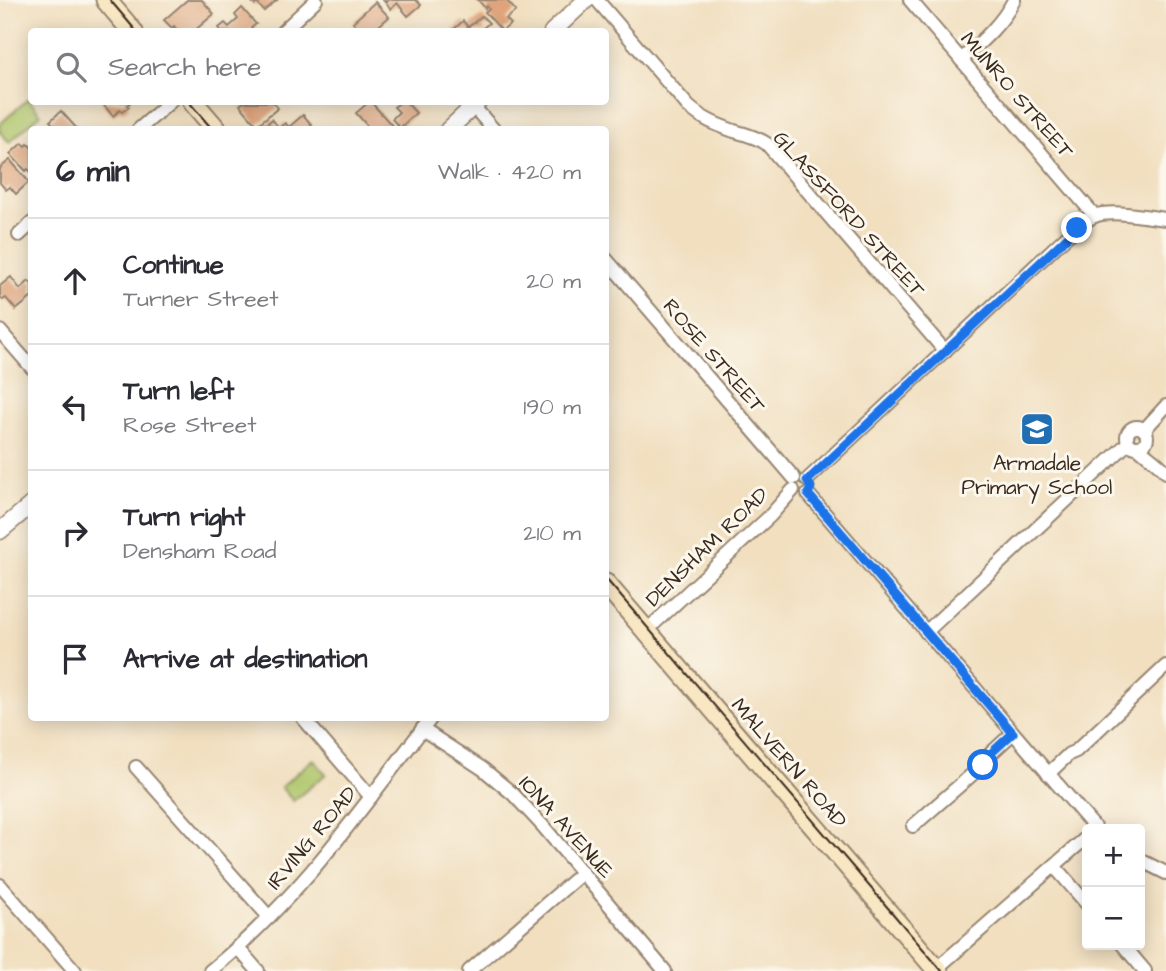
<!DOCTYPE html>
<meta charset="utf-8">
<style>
:root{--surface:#fff;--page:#f7f7f7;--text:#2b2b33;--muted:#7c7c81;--line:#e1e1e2}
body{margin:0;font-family:"Architects Daughter",sans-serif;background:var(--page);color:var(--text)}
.controls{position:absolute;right:21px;bottom:21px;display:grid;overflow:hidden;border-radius:7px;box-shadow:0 4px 18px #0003}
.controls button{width:63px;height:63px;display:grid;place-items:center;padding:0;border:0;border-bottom:2px solid var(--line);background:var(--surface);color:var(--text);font:35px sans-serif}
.stop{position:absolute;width:21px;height:21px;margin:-16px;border:5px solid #1a73e8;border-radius:50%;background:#fff}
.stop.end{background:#1a73e8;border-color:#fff;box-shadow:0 2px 7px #0008}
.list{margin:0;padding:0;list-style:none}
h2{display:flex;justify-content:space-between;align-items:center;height:91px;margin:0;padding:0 28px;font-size:30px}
h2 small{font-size:23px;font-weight:400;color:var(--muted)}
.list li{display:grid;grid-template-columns:46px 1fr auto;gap:21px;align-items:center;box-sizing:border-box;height:126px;padding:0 28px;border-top:2px solid var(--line)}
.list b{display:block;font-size:26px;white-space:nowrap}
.list p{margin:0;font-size:23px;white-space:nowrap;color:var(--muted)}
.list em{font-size:23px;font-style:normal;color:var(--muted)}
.icon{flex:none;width:38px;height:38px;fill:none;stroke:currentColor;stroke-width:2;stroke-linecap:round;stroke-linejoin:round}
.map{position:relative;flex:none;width:1166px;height:971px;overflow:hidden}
.search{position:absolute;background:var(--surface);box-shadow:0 4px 18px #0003;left:28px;top:28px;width:581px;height:77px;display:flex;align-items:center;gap:18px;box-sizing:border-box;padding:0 24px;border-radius:7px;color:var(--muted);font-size:26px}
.panel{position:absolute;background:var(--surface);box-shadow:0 4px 18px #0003;left:28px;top:126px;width:581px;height:595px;border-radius:7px}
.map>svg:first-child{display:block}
.green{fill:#afc56a;stroke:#757844;stroke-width:2}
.building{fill:#dfa47b}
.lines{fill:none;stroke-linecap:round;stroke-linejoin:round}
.minor-casing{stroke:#96846f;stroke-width:16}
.tertiary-casing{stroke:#96846f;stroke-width:19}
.secondary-casing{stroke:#96846f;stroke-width:23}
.minor{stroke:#fff;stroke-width:12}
.tertiary{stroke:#fff;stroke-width:16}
.secondary{stroke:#f9e7c3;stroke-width:19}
.tram{stroke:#3b2a1e;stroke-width:2}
.route{stroke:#1a73e8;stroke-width:9}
.labels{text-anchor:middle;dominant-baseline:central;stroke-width:6;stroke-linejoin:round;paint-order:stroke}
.street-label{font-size:21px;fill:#3b2a1e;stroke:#fbf7ec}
.poi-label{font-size:21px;fill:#3b2a1e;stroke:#fbf7ec}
</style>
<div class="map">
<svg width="1166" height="971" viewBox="0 0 1166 971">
<rect width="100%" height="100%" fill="#fbf7ec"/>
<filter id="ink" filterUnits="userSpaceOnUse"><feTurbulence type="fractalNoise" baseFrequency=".0143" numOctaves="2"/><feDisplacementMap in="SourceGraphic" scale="14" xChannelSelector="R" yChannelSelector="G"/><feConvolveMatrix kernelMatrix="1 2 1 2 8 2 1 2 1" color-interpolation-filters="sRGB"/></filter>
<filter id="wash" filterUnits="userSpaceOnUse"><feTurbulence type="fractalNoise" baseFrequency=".00686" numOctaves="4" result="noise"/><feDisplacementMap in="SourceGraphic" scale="28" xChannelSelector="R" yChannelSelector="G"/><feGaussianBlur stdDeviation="1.57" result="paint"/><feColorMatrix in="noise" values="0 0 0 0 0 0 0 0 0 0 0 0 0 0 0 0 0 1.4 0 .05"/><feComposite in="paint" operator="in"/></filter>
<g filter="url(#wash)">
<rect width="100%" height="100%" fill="#f1dfc0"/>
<g class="green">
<path d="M28,99L41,114L9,142L0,132V124Z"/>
<path d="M313,759L326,774L293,801L281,787Z"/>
</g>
<g id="blocks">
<g class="building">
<path d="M187,0H202L214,14L193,32H179L174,26L172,28L164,20Z"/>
<path d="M250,0H277L264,11L257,3L255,5Z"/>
<path d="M383,0H416L421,5L408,16L397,3L391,9Z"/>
<path d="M478,0H506L516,11L506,19L511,24L502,31L485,12L489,9L487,6L485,8Z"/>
<path d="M375,2L389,17L372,32H361L353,22Z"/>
<path d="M242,8L256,24L251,28L253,32H222L219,28L225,23L229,27L238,19L235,15Z"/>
<path d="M482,16L489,23L483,28L485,32H454L453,30L463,21L468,27Z"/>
<path d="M101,102H131L127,105L129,107L122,112L120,110L113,116Z"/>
<path d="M244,102H273L278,108L257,125L240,105Z"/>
<path d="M369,102H371L396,130H371L356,113Z"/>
<path d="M401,102H406L416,113L400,128L392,119L399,112L394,107Z"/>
<path d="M61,111L78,130H58L50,121Z"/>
<path d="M303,115L312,125L308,130H261L272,119L279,128L285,123L289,127Z"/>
<path d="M22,143L26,146L28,144L32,148V173L28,169L26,171L10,154Z"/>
<path d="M10,160L29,182L16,194L10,187L6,190L0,183V168Z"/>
<path d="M11,277L20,289L29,281L32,284V297L16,310L6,298L3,300L0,297V286Z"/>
</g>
</g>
</g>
<g filter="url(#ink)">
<use href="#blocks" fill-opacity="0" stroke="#96846f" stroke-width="2"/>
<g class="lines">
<g class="minor-casing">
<g id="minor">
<path d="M597,0L688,106C702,119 717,125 734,131C745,134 757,137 767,144L945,351"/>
<path d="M910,0L1095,216"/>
<path d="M282,32L316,0"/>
<path d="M961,60C981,42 1002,24 1014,0"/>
<path d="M473,106L494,130"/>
<path d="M138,130L170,102"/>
<path d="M19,235L32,223"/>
<path d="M606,259L794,478"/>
<path d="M0,331L32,368"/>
<circle cx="1137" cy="437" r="10"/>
<path d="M1144,430L1166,406"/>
<path d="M1138,447C1147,456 1158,462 1166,472"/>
<path d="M807,480L1067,236C1076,229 1084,221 1094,216C1112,209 1147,217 1166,219"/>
<path d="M808,494L1096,829"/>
<path d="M646,631L770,516L793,490"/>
<path d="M926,632L1128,443"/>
<path d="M303,718L371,797"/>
<path d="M422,729L483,769L513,794L542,825L665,971"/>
<path d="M136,767L269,917"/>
<path d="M1048,774L1069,754L1076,751L1166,666"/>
<path d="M913,826L983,765L988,756L1013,733"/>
<path d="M1140,860L1166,873"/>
<path d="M1054,866L1087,904"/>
<path d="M0,885L75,971"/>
<path d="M1123,945L1145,971"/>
<path d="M237,947L258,971"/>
<path d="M936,969L1087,837"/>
<path d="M210,971C300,898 361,809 431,718"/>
<path d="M469,971L582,873"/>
</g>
</g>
<g class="tertiary-casing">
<g id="tertiary">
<path d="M552,32L586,0"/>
<path d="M448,130L478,102"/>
<path d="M0,531L32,504"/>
</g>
</g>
<g class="secondary-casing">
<g id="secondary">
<path d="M106,0L133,32"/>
<path d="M193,102L217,130"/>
<path d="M606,584L938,971"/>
</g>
</g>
<use href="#minor" class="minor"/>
<use href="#tertiary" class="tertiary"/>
<use href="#secondary" class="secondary"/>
<g class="tram">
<path d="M110,0L137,32"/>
<path d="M189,102L213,130"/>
<path d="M606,579L942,971"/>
</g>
</g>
</g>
<g class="lines" filter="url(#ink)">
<path class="route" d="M983,765L988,756L1013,733L808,494L811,487L807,481L1077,228"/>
</g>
<defs>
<g id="school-square" transform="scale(1.75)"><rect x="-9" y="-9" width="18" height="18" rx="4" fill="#1f6fb2" stroke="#fbf7ec"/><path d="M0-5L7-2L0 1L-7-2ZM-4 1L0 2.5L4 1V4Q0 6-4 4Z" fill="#fff"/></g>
</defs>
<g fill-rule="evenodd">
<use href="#school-square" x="1037" y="429"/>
</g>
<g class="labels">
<g class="street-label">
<text transform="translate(1017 95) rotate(49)">MUNRO STREET</text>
<text transform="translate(849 214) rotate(48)">GLASSFORD STREET</text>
<text transform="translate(714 356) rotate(49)">ROSE STREET</text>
<text transform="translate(707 547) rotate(-44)">DENSHAM ROAD</text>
<text transform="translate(789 763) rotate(49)">MALVERN ROAD</text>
<text transform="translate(566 827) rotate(48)">IONA AVENUE</text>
<text transform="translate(312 838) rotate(-50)">IRVING ROAD</text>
</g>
<g class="poi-label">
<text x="1037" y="463">Armadale<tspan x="1037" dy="24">Primary School</tspan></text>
</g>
</g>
</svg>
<div class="controls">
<button>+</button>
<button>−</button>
</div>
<div class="stop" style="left:983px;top:765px"></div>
<div class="stop end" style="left:1077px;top:228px"></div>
<div class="search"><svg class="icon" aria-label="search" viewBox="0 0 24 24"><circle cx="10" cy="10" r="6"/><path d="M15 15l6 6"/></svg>Search here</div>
<section class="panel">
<h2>6 min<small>Walk · 420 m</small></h2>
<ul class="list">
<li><svg class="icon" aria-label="ahead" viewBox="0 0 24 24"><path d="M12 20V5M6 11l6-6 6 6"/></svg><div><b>Continue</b><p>Turner Street</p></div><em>20 m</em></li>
<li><svg class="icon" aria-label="left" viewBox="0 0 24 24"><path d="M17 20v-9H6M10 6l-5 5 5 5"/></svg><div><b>Turn left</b><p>Rose Street</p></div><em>190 m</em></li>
<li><svg class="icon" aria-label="right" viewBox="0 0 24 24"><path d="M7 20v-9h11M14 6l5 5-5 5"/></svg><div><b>Turn right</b><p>Densham Road</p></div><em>210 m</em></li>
<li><svg class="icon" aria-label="arrive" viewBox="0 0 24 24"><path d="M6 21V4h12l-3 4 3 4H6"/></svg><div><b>Arrive at destination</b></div></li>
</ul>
</section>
</div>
